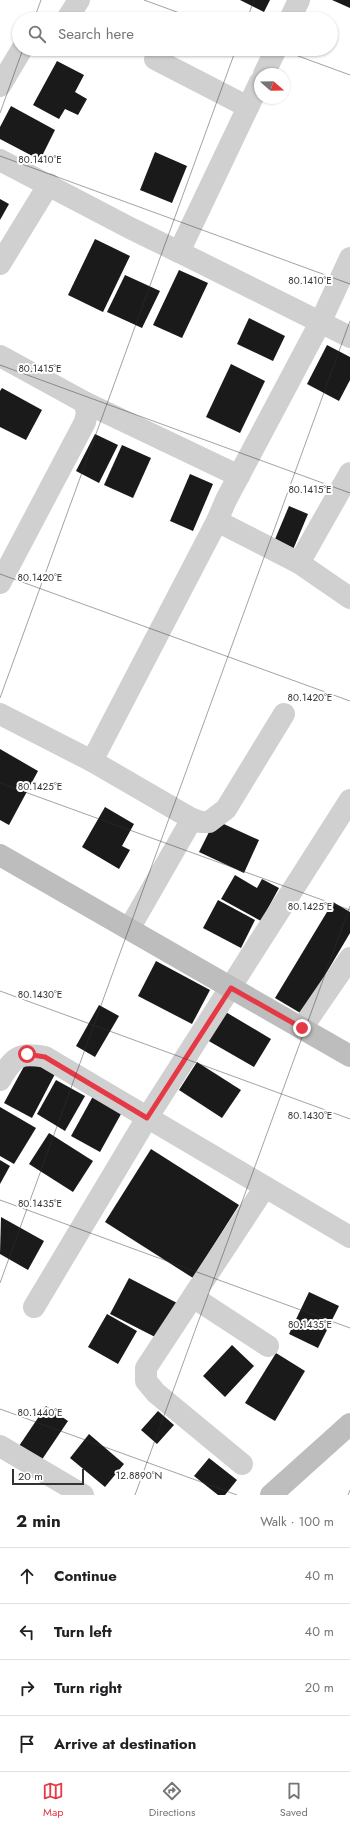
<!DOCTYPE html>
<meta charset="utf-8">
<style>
:root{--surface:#fff;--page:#f6f6f6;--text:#202124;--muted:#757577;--line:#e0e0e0;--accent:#e63946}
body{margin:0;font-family:Jost,sans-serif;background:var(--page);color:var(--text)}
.compass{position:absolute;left:254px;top:68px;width:36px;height:36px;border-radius:50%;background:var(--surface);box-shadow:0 1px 3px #0004;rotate:110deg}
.scale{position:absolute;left:12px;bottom:10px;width:72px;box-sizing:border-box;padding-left:4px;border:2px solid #333;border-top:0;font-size:11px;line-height:14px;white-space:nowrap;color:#333;-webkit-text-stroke:3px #fff;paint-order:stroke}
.stop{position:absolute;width:12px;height:12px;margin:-9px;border:3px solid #e63946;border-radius:50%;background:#fff}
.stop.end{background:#e63946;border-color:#fff;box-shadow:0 1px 4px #0008}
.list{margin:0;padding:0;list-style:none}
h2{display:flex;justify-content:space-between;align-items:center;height:52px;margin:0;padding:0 16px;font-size:17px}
h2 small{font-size:13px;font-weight:400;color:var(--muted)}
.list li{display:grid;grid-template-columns:26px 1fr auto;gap:12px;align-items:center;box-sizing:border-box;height:56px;padding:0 16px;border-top:1px solid var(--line)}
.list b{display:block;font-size:15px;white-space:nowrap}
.list em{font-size:13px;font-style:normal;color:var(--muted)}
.icon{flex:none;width:22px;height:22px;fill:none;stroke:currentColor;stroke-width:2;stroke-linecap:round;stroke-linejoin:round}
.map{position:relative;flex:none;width:350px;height:1495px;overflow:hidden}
.search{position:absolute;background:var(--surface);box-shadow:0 1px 3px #0004;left:12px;right:12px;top:12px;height:44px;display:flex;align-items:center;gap:10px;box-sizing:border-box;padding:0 14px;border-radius:22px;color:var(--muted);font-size:15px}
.sheet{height:276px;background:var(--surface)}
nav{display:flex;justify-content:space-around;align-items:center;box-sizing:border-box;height:56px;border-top:1px solid var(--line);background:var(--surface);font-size:11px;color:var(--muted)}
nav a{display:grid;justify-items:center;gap:2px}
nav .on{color:var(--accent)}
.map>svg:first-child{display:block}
.building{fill:#1a1a1a}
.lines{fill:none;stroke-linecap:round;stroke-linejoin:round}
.street{stroke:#d0d0d0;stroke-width:22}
.secondary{stroke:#bdbdbd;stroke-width:22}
.route{stroke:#e63946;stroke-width:5}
.ticks{fill:none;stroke:#333;stroke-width:1;stroke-opacity:0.45}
.ticks-label{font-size:10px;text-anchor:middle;fill:#333;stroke:#fff;stroke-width:4;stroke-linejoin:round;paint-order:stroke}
</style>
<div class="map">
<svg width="350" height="1495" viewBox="0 0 350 1495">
<rect width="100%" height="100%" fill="#fff"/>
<g class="building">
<path d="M240,0H270L264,12Z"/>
<path d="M332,0H350V8Z"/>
<path d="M57,61L84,75L75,92L87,99L78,115L65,109L59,119L33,105Z"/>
<path d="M11,106L55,130L40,160L0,139V127Z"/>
<path d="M155,152L187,166L172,203L140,190Z"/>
<path d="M0,199L9,204L0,220Z"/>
<path d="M95,239L130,256L103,312L68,295Z"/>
<path d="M179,270L208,283L182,338L153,325Z"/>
<path d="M125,275L160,291L142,328L107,312Z"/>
<path d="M249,318L285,336L273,361L237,344Z"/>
<path d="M327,345L350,357V380L339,401L307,384Z"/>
<path d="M231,364L265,381L240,433L206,417Z"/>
<path d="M2,388L42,410L26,440L0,427V391Z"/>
<path d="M95,434L118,445L99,483L76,471Z"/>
<path d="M122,445L151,458L133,498L104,485Z"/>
<path d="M190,474L213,484L193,531L170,521Z"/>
<path d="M289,506L308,514L292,552L273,544Z"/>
<path d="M0,749L38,771L9,825L0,820Z"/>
<path d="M105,807L134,824L122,846L130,850L119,869L82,847Z"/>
<path d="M215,820L259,840L244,873L199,852Z"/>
<path d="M235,875L257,888L262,879L279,888L261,921L221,899Z"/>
<path d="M218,900L255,920L241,948L203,928Z"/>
<path d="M333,902L350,912V933L302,1014L275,998Z"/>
<path d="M156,961L210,990L192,1024L138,996Z"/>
<path d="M99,1005L119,1016L95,1057L76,1046Z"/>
<path d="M224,1011L271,1039L254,1067L207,1040Z"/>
<path d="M28,1059L55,1074L32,1118L4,1103Z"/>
<path d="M197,1062L241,1090L222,1118L179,1090Z"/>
<path d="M56,1080L85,1096L65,1131L37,1114Z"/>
<path d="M97,1089L126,1105L100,1152L71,1136Z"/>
<path d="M0,1107L36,1128L14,1164L0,1156Z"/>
<path d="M49,1133L93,1161L73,1192L29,1164Z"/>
<path d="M151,1149L239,1205L193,1278L105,1222Z"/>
<path d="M0,1160L10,1166L0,1184Z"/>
<path d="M1,1217L44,1241L28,1270L0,1254Z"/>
<path d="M129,1278L177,1303L159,1339L110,1314Z"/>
<path d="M309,1292L339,1306L318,1348L289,1334Z"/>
<path d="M107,1314L137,1331L118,1364L88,1347Z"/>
<path d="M232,1345L254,1366L225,1397L203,1376Z"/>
<path d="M276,1353L305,1371L275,1421L245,1403Z"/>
<path d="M46,1406L68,1421L41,1461L19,1446Z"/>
<path d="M158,1411L174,1425L157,1444L141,1430Z"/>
<path d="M89,1434L124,1464L105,1487L70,1458Z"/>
<path d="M209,1458L237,1480L225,1495H218L194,1476Z"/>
</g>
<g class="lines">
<g class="street">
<path d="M67,19L79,0"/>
<path d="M290,19L299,0"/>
<path d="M155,59L248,107"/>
<path d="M264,74L276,49"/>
<path d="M260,82L179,252L350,337"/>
<path d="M0,86L22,49"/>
<path d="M0,160L130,228L179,252"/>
<path d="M0,264L49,184"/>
<path d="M0,356L84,402L87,412L85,422L0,583"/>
<path d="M84,402L239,476"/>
<path d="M217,521L299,563L350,598"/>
<path d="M299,563L350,473"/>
<path d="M0,714L92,761L192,819L129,929"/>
<path d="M92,761L217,521L226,500L321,321L350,258"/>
<path d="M192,819L201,822H209L226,809L284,714"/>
<path d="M302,1028L350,958"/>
<path d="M0,1080C14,1057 18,1052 45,1057L350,1237"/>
<path d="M193,1297L268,1346"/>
<path d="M34,1307L147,1118L350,800"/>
<path d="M0,1446L83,1495"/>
<path d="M242,1464L156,1393L146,1381V1368L265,1187"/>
</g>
<g class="secondary">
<path d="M0,855L350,1056"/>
<path d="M271,1495L350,1424"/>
</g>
</g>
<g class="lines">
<path class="route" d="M27,1054L45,1057L147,1118L231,988L302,1028"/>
</g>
<path class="ticks" d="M144,0L196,19M34,19L41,0M247,19L254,0M279,49L350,75M0,113L23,49M0,156L350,284M0,365L350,493M0,574L350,701M0,698L236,49M0,783L350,910M0,991L350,1119M0,1200L350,1328M0,1283L350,321M0,1409L237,1495M135,1495L350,906M348,1495L350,1490"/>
<g class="ticks-label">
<text x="40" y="163">80.1410°E</text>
<text x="310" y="284">80.1410°E</text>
<text x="40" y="372">80.1415°E</text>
<text x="310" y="493">80.1415°E</text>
<text x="40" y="581">80.1420°E</text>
<text x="310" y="701">80.1420°E</text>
<text x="40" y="790">80.1425°E</text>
<text x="310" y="910">80.1425°E</text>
<text x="40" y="998">80.1430°E</text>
<text x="310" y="1119">80.1430°E</text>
<text x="40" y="1207">80.1435°E</text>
<text x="310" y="1328">80.1435°E</text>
<text x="40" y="1416">80.1440°E</text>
<text x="139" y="1479">12.8890°N</text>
</g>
</svg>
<svg class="compass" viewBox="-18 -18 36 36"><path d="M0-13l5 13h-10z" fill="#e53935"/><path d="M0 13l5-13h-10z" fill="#757577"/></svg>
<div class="scale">20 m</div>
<div class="stop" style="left:27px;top:1054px"></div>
<div class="stop end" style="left:302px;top:1028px"></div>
<div class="search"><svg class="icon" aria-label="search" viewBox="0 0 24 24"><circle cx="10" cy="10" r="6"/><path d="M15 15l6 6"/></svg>Search here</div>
</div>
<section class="sheet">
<h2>2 min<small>Walk · 100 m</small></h2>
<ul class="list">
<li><svg class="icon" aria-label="ahead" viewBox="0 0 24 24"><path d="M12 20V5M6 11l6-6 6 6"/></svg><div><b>Continue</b></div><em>40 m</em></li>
<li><svg class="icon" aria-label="left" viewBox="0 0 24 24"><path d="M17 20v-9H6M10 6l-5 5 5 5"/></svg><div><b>Turn left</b></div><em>40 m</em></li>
<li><svg class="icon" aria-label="right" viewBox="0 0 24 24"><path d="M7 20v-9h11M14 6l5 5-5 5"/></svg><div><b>Turn right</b></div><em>20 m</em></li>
<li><svg class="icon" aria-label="arrive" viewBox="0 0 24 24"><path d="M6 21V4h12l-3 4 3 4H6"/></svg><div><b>Arrive at destination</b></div></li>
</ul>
</section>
<nav>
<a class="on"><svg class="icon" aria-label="map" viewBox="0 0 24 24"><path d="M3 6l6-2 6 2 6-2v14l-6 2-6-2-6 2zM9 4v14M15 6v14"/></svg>Map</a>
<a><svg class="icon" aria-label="directions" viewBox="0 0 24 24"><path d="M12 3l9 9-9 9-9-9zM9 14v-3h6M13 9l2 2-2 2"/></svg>Directions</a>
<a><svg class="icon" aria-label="saved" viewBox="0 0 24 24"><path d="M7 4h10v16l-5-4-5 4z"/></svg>Saved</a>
</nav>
